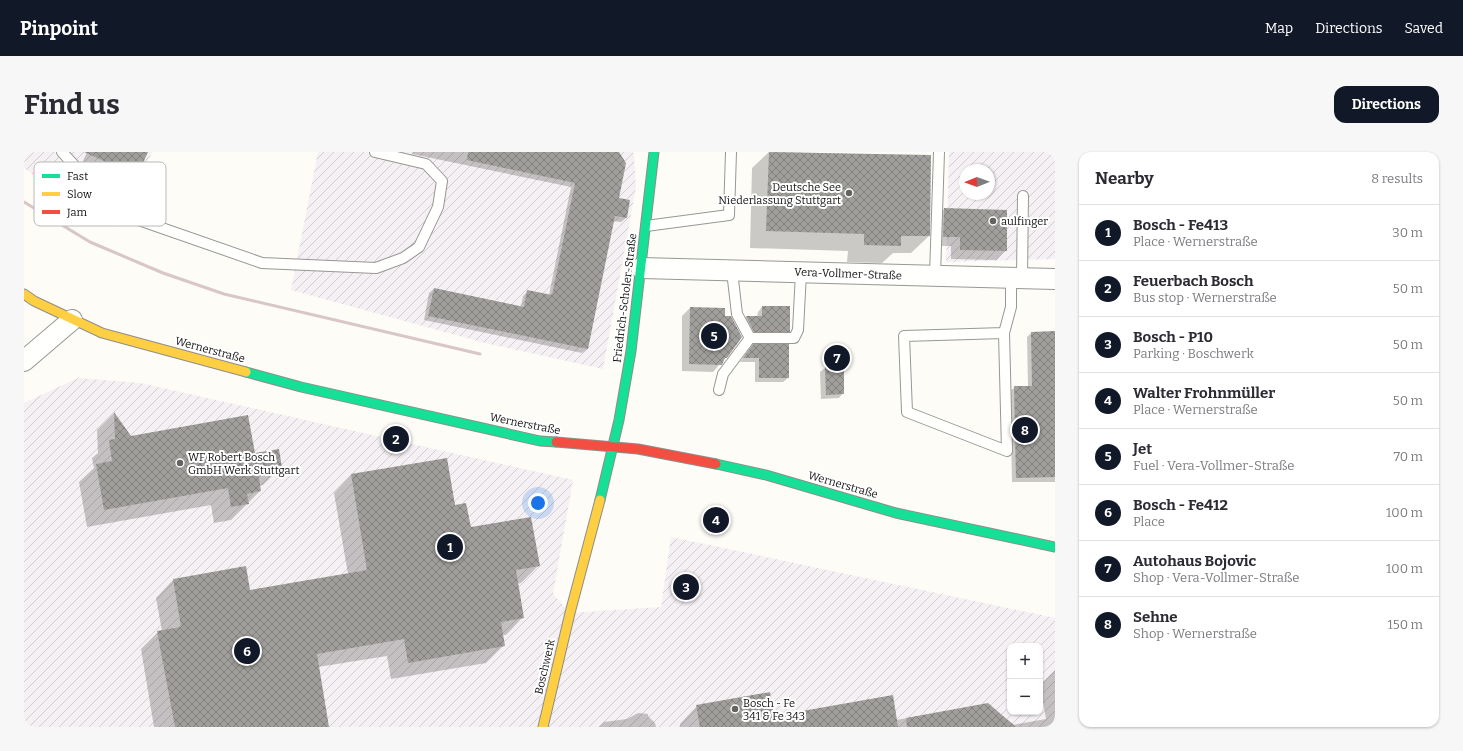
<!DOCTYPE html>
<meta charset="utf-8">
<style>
:root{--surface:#fff;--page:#f7f7f7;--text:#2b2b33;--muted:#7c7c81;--line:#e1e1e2;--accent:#111827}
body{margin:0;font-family:Bitter,serif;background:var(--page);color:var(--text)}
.controls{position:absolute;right:12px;bottom:12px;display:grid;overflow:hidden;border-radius:8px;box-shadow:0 1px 3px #0004}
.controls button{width:36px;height:36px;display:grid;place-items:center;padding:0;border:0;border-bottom:1px solid var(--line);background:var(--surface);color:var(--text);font:20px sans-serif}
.compass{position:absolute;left:935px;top:12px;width:36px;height:36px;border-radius:50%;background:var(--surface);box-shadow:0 1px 3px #0004;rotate:269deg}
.you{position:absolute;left:514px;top:351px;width:14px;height:14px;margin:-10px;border:3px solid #fff;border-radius:50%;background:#1a73e8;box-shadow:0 0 0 6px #1a73e833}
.badge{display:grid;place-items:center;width:26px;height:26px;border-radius:50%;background:var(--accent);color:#fff;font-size:13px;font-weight:700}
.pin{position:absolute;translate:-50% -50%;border:2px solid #fff;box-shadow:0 1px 4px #0006}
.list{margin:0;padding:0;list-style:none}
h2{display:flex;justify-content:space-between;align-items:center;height:52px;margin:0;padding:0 16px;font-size:17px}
h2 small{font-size:13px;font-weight:400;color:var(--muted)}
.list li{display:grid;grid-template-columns:26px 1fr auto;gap:12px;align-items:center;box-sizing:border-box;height:56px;padding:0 16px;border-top:1px solid var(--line)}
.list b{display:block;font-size:15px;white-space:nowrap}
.list p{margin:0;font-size:13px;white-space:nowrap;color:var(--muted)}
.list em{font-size:13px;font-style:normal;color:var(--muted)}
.map{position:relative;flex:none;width:1031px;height:575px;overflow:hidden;border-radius:12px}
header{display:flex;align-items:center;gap:24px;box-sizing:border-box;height:56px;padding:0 20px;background:var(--accent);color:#fff}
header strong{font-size:19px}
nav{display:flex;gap:22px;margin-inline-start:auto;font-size:14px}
.intro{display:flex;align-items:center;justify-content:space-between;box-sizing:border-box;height:96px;padding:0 24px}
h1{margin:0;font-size:28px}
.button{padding:10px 18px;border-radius:12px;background:var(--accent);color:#fff;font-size:14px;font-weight:700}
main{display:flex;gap:24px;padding:0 24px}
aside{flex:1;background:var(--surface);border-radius:12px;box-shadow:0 1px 3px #0004}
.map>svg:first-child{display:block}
.industrial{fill:url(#industrial-furrows);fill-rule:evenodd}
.shadow{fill:#0003}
.building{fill:url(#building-cross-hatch)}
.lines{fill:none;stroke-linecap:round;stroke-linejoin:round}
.lane-casing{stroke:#979795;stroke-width:12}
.street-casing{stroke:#979795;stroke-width:22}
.fast-casing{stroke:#8e8d8b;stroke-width:11}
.slow-casing{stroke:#8e8d8b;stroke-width:11}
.jam-casing{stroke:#8e8d8b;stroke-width:11}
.lane{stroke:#fffffe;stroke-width:10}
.street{stroke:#fffffe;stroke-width:20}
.fast{stroke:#16e098;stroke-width:9}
.slow{stroke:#ffcf43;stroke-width:9}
.jam{stroke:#f24e42;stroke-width:9}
.rail{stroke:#d9c6c7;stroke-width:3}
.poi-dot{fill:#646362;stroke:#fff;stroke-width:1.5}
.labels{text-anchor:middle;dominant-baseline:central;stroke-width:4;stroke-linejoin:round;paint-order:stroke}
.poi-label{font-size:11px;fill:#111;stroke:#fff;text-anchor:start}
.street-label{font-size:11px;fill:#111;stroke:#fff}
.key{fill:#fff;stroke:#b8b8b8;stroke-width:1}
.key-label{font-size:11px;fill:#111}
</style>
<header>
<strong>Pinpoint</strong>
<nav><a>Map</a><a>Directions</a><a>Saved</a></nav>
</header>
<div class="intro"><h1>Find us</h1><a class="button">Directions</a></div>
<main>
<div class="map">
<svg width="1031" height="575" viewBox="0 0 1031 575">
<defs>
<pattern id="industrial-furrows" width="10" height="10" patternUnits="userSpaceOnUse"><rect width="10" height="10" fill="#f5f0f3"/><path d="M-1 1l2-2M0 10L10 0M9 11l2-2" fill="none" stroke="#d1cdcf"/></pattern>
<pattern id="building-cross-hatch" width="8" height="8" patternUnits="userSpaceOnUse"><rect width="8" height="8" fill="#a19f9c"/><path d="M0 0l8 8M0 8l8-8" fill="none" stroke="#82807e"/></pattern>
</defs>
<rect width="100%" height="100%" fill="#fdfcf7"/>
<g class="industrial">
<path d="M0,0H128L95,75L41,46L0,16Z"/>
<path d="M294,0H609L610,4L612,35L579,217L461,191L267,138Z"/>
<path d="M925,0H1031V107L922,110ZM941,18H965V42H941Z"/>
<path d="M54,226L116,231L549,328L529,442L546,461L637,455L647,385L1031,466V575H0V251ZM986,494H1016V560H986Z"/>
</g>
<g class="shadow">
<path d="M63,0H123L112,24L98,38L55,18Z"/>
<path d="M389,0H594V47L602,66L597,70L589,69L563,197L558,201L400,168L405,141L410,137L497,155L499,144L504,139L525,143L547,35L388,2Z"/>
<path d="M745,0L906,4L905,84L887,101H869L858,111L823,110L824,99L726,96L728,16Z"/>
<path d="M920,57L982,98L972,108L927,107V94H910L911,67Z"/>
<path d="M738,155L765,179L760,184H725L718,170L722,165H733L734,160Z"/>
<path d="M666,156L700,157L702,205L689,220L658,219V164Z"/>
<path d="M1031,180V330H988L986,239L991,235H1004L1003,185L1007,181Z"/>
<path d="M725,198L764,226L759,230H731V210H716Z"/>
<path d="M801,216L819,241L815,246L797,247L796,220Z"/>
<path d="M90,261L107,285L230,302L256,316L239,333L235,334L236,339L207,368L190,371L187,353L63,375L55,330L70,316L68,306L74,301L73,278Z"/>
<path d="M422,307L431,354L446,377L514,414L497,431L493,432L499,465L482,483H478L480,493L462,511L367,527L363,504L294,515L304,575H130L117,497L134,480L138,479L132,446L149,428L225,439L324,422L310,341L327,323Z"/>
<path d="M1031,518V575H656V572L673,554L749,565L872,568L963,552L988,573L1022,567L1016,533Z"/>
<path d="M614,561L624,562V564L631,571L632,575H575L580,570L603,567Z"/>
</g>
<g class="building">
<path d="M60,0H124L113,24Z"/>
<path d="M444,0H595L602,11L595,46L606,48L603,66L591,64L564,197L404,164L410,136L500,155L503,138L528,143L551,31L443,8Z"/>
<path d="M745,0L907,3L906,84H877V94L840,93V82L742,79Z"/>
<path d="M920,56L983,58V99L936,98V85H919Z"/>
<path d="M738,154H766V180H730L722,164H738Z"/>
<path d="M666,155L701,156V164H707L718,185L703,206H701L698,213L665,212Z"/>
<path d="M1031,179V325L992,326L990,234H1008L1007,180Z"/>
<path d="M729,192H765V226H735V206H719Z"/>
<path d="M820,214V242L802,243L801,215Z"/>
<path d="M90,260L107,284L224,263L231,301L255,297L258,316L234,320L237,339L223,342L225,352L207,355L204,336L80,358L72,312L88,309L85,288L91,287Z"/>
<path d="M423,306L431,353L442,351L447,375L507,365L516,414L492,418L500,466L477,470L481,494L384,511L380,487L293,502L305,575H151L133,479L157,475L149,427L222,414L226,438L343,418L327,322Z"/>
<path d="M746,540L750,564L869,543L874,575H676L672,553Z"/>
<path d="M964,551L992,575H883L882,566Z"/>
</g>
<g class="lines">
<g class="lane-casing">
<g id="lane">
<path d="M38,0L61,25L109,66L238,111L352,116L379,106L395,95L414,55L418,29L402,12L351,0"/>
<path d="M622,74L705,63L707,0"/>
<path d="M708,119L713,162L726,186H770L774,178L777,121"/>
<path d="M911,124L915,0"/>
<path d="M998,126L999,44"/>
<path d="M980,181L880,184L883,260L983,299L980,181L987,155V126"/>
<path d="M695,238L699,222L726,186"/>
</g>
</g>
<g class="street-casing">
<g id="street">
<path d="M617,116L1031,127"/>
<path d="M0,209L48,168"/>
</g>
</g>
<g class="fast-casing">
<g id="fast">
<path d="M222,220L277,235L516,289L532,290"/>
<path d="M692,312L742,323L872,361L1031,395"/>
<path d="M576,348L595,268L607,199L630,0"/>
</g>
</g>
<g class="slow-casing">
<g id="slow">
<path d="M0,142L10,149L78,181L222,220"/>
<path d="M519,575L546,461L576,348"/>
</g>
</g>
<g class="jam-casing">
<path id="jam" d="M532,290L614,297L692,312"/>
</g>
<use href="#lane" class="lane"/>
<use href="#street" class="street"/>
<use href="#fast" class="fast"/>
<use href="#slow" class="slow"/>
<use href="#jam" class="jam"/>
<path class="rail" d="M0,50L66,90L139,121L200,142L456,202"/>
</g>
<g class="poi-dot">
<circle cx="825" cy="41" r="4"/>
<circle cx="969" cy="69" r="4"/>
<circle cx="156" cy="311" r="4"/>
<circle cx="711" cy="557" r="4"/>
</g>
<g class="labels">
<g class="poi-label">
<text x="817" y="35" text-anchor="end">Deutsche See<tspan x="817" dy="13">Niederlassung Stuttgart</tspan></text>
<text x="977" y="69">aulfinger</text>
<text x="164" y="305">WF Robert Bosch<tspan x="164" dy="13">GmbH Werk Stuttgart</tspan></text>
<text x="719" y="551">Bosch - Fe<tspan x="719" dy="13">341 &amp; Fe 343</tspan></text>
</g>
<g class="street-label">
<text transform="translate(824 122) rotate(2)">Vera-Vollmer-Straße</text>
<text transform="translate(601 146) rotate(-83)">Friedrich-Scholer-Straße</text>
<text transform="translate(186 198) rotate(15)">Wernerstraße</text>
<text transform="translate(501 272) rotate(11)">Wernerstraße</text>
<text transform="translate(819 333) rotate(16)">Wernerstraße</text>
<text transform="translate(521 515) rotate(-77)">Boschwerk</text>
</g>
</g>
<rect x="10" y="10" width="132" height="64" rx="6" class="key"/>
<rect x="18" y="22" width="18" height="4" fill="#16e098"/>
<rect x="18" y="40" width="18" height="4" fill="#ffcf43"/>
<rect x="18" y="58" width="18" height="4" fill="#f24e42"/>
<g class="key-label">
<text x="43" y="28">Fast</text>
<text x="43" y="46">Slow</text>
<text x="43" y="64">Jam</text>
</g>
</svg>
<div class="controls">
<button>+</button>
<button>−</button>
</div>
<svg class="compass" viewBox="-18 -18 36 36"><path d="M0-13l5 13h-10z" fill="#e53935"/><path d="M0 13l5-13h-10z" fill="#7c7c81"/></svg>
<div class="you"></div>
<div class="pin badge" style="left:426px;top:395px">1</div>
<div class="pin badge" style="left:372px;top:287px">2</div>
<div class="pin badge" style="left:662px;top:435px">3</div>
<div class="pin badge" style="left:692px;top:368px">4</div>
<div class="pin badge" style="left:690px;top:184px">5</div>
<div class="pin badge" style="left:223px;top:499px">6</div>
<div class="pin badge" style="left:813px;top:206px">7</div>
<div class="pin badge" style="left:1001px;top:278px">8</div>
</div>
<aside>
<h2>Nearby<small>8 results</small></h2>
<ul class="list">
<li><span class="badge">1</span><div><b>Bosch - Fe413</b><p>Place · Wernerstraße</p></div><em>30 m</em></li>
<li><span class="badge">2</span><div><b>Feuerbach Bosch</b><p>Bus stop · Wernerstraße</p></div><em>50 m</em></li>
<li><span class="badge">3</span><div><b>Bosch - P10</b><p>Parking · Boschwerk</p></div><em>50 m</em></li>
<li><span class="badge">4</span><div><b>Walter Frohnmüller</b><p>Place · Wernerstraße</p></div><em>50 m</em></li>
<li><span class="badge">5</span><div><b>Jet</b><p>Fuel · Vera-Vollmer-Straße</p></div><em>70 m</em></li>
<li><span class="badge">6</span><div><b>Bosch - Fe412</b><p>Place</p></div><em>100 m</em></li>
<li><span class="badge">7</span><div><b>Autohaus Bojovic</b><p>Shop · Vera-Vollmer-Straße</p></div><em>100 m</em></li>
<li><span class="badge">8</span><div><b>Sehne</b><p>Shop · Wernerstraße</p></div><em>150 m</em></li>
</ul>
</aside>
</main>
